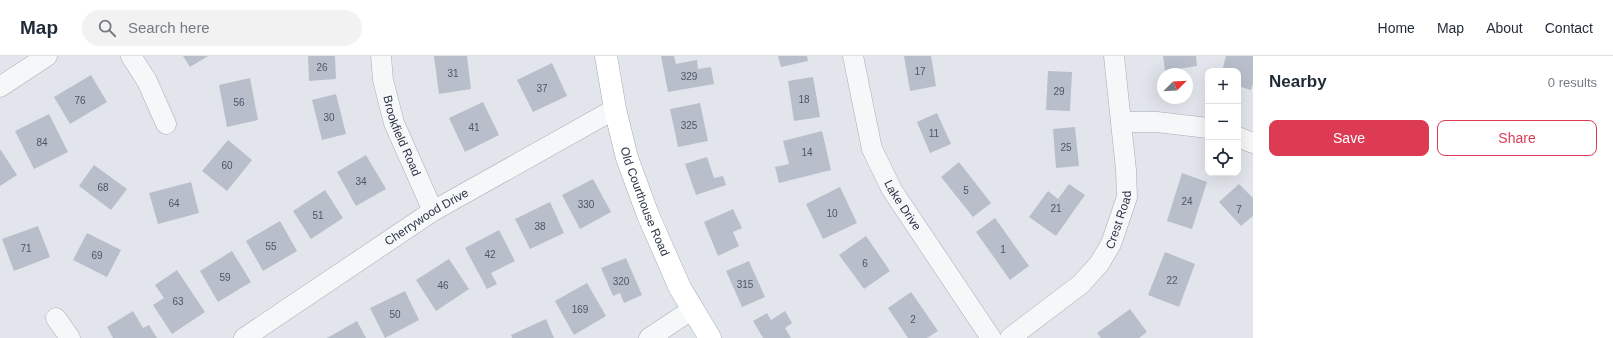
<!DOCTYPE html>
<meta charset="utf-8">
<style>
:root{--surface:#fff;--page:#f2f2f3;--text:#1f2937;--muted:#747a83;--line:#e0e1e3;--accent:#dd3b53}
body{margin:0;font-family:Helvetica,sans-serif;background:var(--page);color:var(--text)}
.controls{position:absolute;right:12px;top:12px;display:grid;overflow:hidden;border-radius:8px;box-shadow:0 4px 16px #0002}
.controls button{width:36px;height:36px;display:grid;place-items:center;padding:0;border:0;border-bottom:1px solid var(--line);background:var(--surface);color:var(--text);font:20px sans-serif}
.compass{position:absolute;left:1157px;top:12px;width:36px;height:36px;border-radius:50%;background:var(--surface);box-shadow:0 4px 16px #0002;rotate:66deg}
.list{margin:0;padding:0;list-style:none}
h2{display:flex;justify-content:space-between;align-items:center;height:52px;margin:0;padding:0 16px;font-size:17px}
h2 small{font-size:13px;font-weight:400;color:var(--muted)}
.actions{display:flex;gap:8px;padding:12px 16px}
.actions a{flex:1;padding:9px 0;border:1px solid var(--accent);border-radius:8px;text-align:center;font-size:14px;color:var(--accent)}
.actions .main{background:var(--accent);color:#fff}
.icon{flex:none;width:22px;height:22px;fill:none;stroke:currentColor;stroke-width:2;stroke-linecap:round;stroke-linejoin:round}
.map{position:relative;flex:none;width:1253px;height:282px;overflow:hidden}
header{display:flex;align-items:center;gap:24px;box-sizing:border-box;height:56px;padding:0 20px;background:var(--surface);border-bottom:1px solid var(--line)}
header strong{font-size:19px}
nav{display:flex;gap:22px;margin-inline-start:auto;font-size:14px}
.search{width:280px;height:36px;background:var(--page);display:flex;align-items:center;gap:10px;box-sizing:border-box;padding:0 14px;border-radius:22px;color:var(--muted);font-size:15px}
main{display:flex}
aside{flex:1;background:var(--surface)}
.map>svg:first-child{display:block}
.building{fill:#b8bfca}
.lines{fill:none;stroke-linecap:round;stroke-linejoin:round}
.street-casing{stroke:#a6adb7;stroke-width:21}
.secondary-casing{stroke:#a6adb7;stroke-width:23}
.street{stroke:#f5f7f9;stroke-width:20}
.secondary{stroke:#fff;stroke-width:22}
.labels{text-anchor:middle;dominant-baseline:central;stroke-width:3;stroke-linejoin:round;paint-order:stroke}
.number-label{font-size:10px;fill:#4c5667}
.street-label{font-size:12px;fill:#283346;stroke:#f2f5f9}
</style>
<header>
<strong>Map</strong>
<div class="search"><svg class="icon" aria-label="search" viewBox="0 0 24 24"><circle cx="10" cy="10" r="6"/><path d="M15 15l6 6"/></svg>Search here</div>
<nav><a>Home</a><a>Map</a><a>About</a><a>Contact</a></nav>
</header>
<main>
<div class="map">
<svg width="1253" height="282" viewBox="0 0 1253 282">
<rect width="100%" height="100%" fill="#e2e6ec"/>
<g class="building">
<path d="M183,0H208L190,11Z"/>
<path d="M308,0H335L336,23L309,25Z"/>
<path d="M434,0H467L471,33L439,38Z"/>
<path d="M661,0H674L676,8L697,4L698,13L711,11L714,28L668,36Z"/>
<path d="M778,0H807L808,5L781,11Z"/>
<path d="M904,0H931L936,30L910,35Z"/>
<path d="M1163,0H1196L1197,10L1165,15Z"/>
<path d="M1226,0H1253V27L1251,34L1238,30V15H1222Z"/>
<path d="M552,7L567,40L533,56L517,24Z"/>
<path d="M1048,15L1072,16L1070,55L1046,54Z"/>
<path d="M91,19L107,46L70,68L54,41Z"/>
<path d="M813,21L820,61L794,65L788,25Z"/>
<path d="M250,22L258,64L227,71L219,29Z"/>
<path d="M336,38L346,78L322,84L312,44Z"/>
<path d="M483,46L499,79L465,96L449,62Z"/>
<path d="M700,47L708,85L678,91L670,53Z"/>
<path d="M937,57L951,88L930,97L917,66Z"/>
<path d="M49,58L68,96L34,113L15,75Z"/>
<path d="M1075,71L1079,110L1056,112L1053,73Z"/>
<path d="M822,75L831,114L779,127L775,111L789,108L783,85Z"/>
<path d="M228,84L252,104L227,135L202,115Z"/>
<path d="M0,93L17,119L0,130Z"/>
<path d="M366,99L386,133L356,150L337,116Z"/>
<path d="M707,101L714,122L723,120L726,129L696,139L685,108Z"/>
<path d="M959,106L991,147L973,161L941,121Z"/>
<path d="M94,109L127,133L111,154L79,130Z"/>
<path d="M1182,117L1207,126L1192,173L1167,165Z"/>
<path d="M593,123L611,156L580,173L562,139Z"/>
<path d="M191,126L199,157L158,168L149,137Z"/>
<path d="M1069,128L1085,139L1056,180L1029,161L1048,135L1058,143Z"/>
<path d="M1239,128L1253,142V160L1241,170L1219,146Z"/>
<path d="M840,131L857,167L823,183L806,148Z"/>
<path d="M325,134L343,162L311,183L293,155Z"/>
<path d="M550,146L564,177L530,193L515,163Z"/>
<path d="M733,153L742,172L733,176L739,190L718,200L704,166Z"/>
<path d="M995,162L1029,210L1010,224L976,176Z"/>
<path d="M280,165L297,195L263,215L246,185Z"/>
<path d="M38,170L50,201L14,215L2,183Z"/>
<path d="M499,174L515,205L491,217L497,228L487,233L465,192Z"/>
<path d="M87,177L121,194L107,221L73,204Z"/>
<path d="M866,180L890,215L864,233L839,199Z"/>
<path d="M232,195L251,226L218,246L200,215Z"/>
<path d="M1165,196L1195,208L1179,251L1148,239Z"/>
<path d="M626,202L642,239L624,247L620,237L613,240L601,212Z"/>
<path d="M449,203L469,233L436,255L416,224Z"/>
<path d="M749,205L765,241L742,251L726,215Z"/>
<path d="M177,214L205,256L172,278L153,249L164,242L155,229Z"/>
<path d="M587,227L606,260L574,279L555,245Z"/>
<path d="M405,235L419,264L385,282L370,252Z"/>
<path d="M911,236L938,275L927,282H908L888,252Z"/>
<path d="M1130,253L1147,276L1139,282H1101L1097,277Z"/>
<path d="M133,255L143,272L149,269L157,282H113L107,271Z"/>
<path d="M785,255L792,267L785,272L791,282H763L753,265L767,257L771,264Z"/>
<path d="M546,263L554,282H512L511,279Z"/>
<path d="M357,265L366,282H327Z"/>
</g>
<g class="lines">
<g class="street-casing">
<g id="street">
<path d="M131,0L147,25L166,68"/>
<path id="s1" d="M381,0L383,24L394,67L433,155"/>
<path id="s2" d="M853,0L872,93L892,134L991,282"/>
<path d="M0,31L47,0"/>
<path d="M1121,66H1157L1208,72"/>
<path d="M1238,81L1253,87"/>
<path d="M56,262L70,282"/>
<path id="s3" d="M244,282L433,155L615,53"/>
<path d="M649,282L693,253"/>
<path id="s4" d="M1010,282L1081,228L1099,208L1111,188L1127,141L1126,114L1114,0"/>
</g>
</g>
<g class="secondary-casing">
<g id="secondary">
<path id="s5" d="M606,0L615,53L627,102L648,159L680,232L710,282"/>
</g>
</g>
<use href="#street" class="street"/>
<use href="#secondary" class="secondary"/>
</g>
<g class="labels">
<g class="number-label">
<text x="322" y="11">26</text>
<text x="920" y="15">17</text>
<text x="453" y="17">31</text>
<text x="689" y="20">329</text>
<text x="542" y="32">37</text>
<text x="1059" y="35">29</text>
<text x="804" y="43">18</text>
<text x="80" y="44">76</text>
<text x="239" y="46">56</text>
<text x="329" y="61">30</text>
<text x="689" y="69">325</text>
<text x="474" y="71">41</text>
<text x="934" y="77">11</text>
<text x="42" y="86">84</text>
<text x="1066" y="91">25</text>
<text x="807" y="96">14</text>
<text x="227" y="109">60</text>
<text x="361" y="125">34</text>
<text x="103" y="131">68</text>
<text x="966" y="134">5</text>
<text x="1187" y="145">24</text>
<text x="174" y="147">64</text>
<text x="586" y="148">330</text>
<text x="1056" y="152">21</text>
<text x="1239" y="153">7</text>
<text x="832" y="157">10</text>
<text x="318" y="159">51</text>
<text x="540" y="170">38</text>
<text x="271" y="190">55</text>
<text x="26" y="192">71</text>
<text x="1003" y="193">1</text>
<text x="490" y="198">42</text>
<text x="97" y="199">69</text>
<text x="865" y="207">6</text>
<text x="225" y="221">59</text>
<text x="1172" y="224">22</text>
<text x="621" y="225">320</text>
<text x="745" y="228">315</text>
<text x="443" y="229">46</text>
<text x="178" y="245">63</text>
<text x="580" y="253">169</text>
<text x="395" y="258">50</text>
<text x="913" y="263">2</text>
</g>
<g class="street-label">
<text stroke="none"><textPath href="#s1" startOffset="83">Brookfield Road</textPath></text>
<text stroke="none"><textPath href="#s5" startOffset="151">Old Courthouse Road</textPath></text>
<text stroke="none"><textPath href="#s2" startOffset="159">Lake Drive</textPath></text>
<text stroke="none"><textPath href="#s3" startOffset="219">Cherrywood Drive</textPath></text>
<text stroke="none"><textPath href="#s4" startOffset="165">Crest Road</textPath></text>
</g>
</g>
</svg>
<div class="controls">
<button>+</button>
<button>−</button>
<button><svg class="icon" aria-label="locate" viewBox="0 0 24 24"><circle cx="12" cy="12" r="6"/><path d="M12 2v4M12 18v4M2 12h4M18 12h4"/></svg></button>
</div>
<svg class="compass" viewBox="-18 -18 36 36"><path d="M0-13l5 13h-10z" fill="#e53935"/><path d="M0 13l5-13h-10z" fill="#747a83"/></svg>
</div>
<aside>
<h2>Nearby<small>0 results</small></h2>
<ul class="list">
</ul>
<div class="actions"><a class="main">Save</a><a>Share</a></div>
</aside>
</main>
